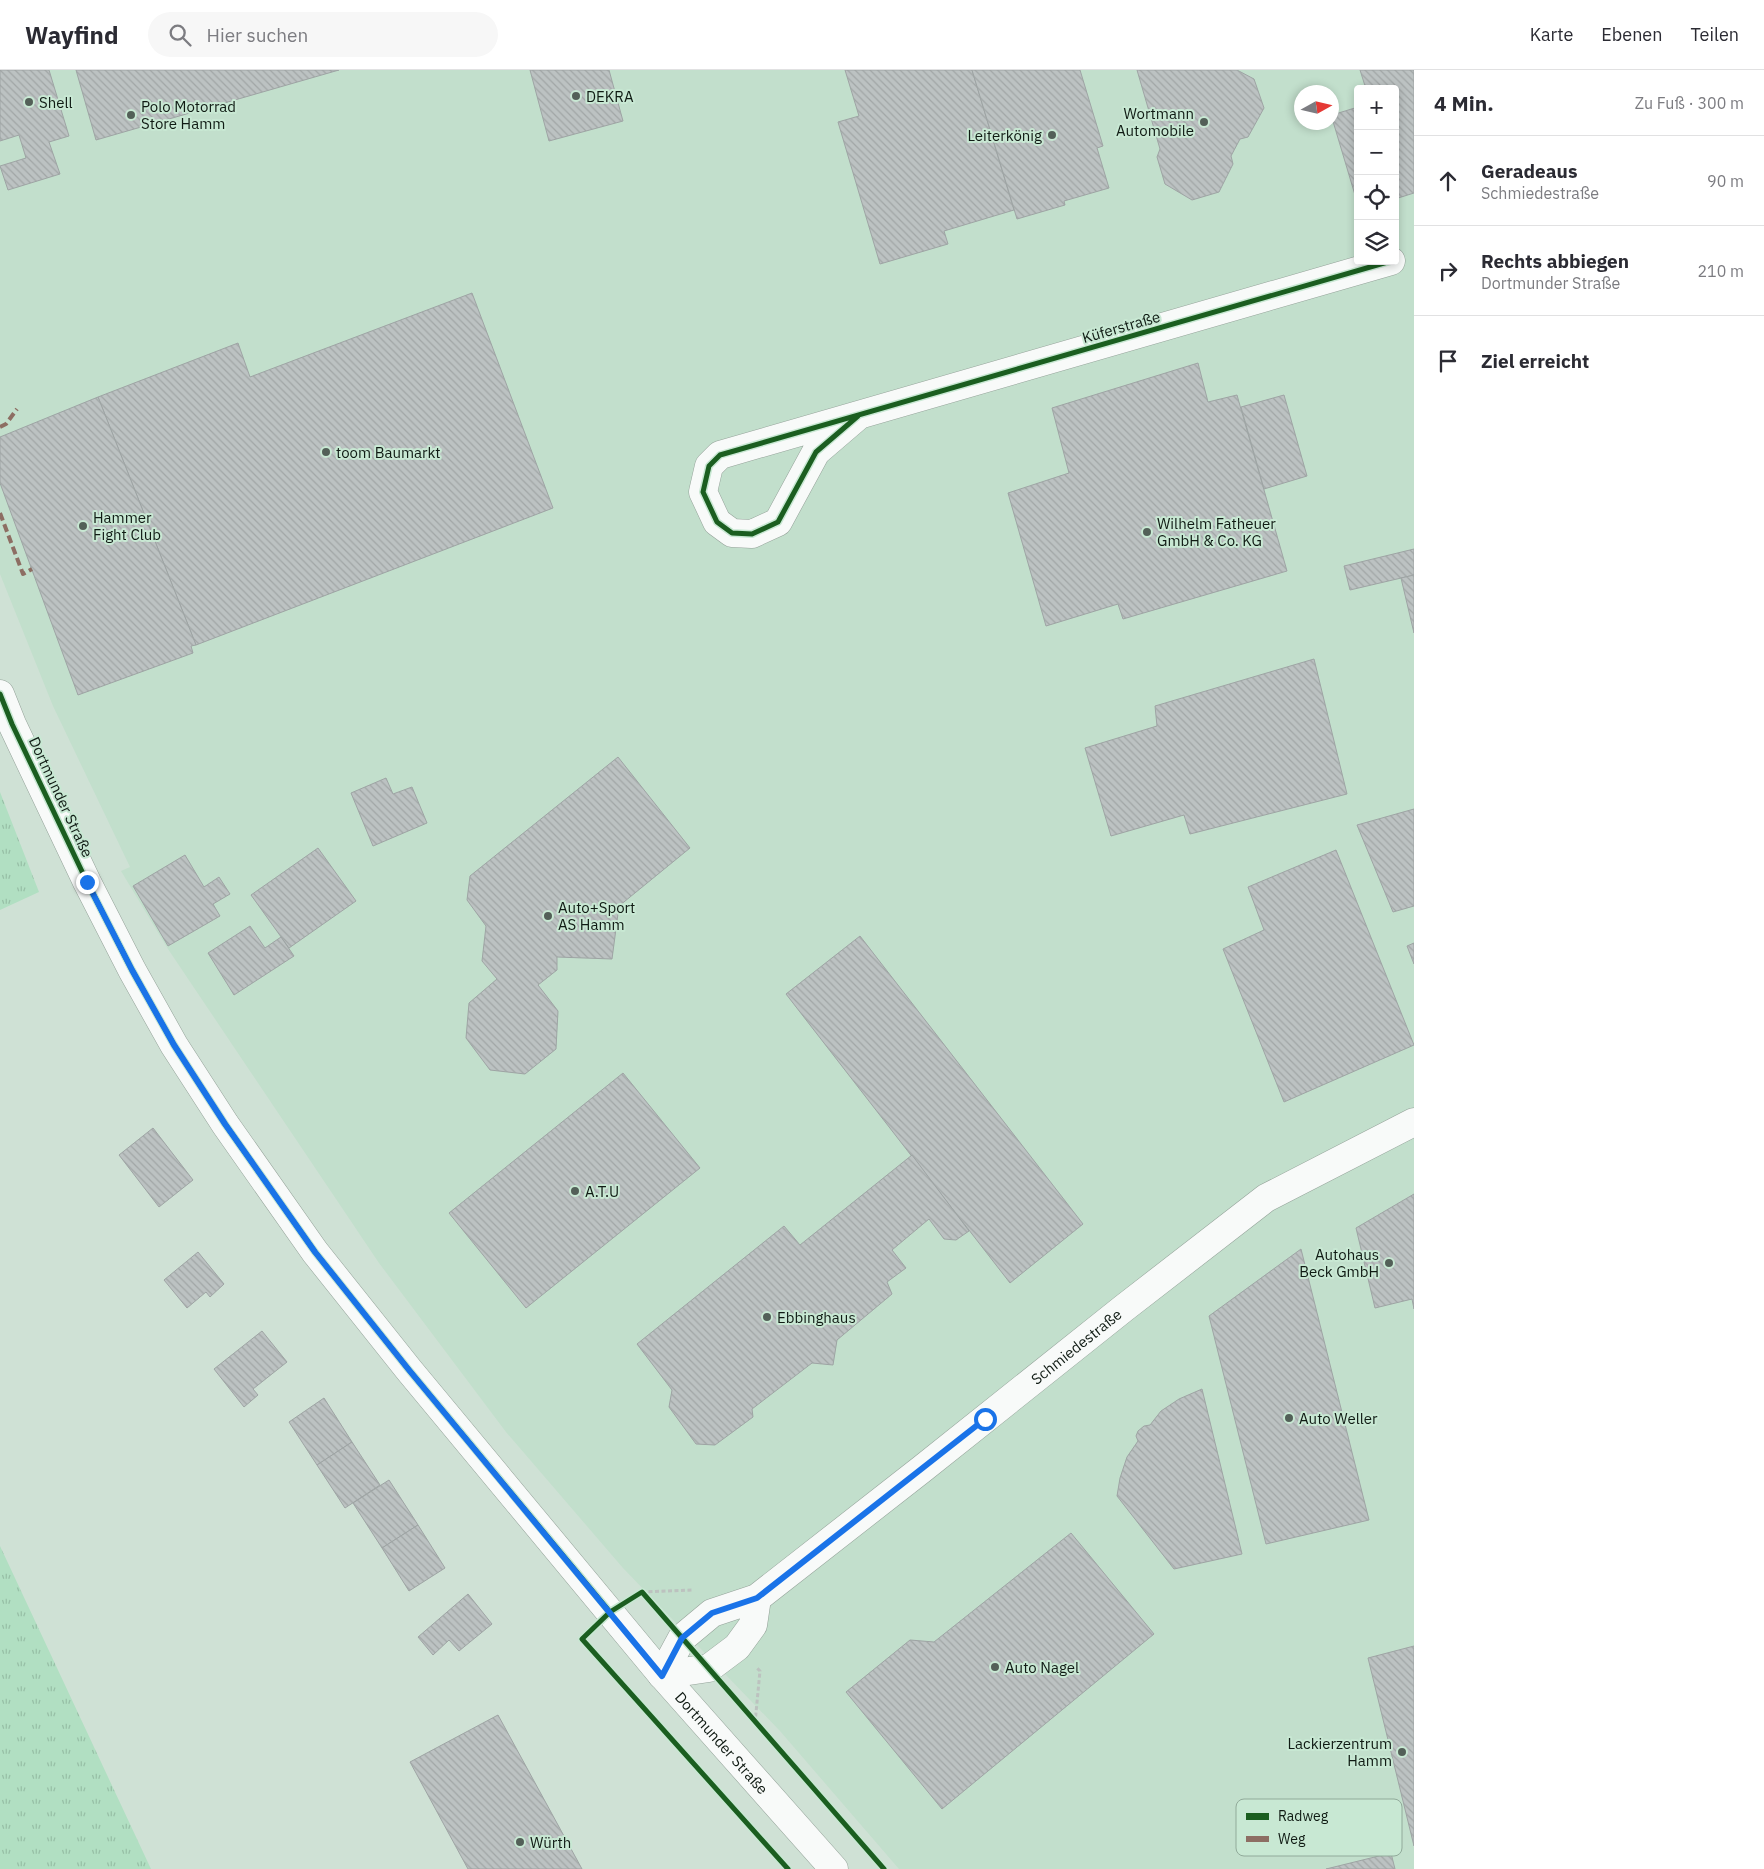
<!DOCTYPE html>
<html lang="de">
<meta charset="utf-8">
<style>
:root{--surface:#fff;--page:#f7f7f7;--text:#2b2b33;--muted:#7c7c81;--line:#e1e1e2}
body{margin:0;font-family:"IBM Plex Sans",sans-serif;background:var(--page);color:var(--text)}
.controls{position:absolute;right:15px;top:15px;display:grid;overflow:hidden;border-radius:5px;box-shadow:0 2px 8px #0003}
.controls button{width:45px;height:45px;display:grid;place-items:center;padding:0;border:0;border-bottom:1px solid var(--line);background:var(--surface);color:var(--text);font:25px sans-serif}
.compass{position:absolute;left:1294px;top:15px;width:45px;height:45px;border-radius:50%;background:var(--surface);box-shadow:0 2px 8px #0003;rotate:82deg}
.stop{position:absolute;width:15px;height:15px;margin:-11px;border:4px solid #1a73e8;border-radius:50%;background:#fff}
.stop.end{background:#1a73e8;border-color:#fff;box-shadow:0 1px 5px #0008}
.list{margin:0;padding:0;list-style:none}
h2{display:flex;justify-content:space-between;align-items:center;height:65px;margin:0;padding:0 20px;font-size:21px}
h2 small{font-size:16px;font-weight:400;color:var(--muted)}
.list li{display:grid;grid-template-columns:32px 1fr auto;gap:15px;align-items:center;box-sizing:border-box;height:90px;padding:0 20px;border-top:1px solid var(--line)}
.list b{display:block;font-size:19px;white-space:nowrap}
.list p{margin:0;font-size:16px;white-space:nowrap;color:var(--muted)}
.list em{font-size:16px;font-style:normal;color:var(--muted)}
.icon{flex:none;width:28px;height:28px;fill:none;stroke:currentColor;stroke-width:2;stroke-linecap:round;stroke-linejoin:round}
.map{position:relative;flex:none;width:1414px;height:1799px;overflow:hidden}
header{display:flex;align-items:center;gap:30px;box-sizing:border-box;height:70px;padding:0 25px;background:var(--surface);border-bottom:1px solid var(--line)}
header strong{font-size:24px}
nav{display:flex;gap:28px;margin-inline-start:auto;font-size:18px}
.search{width:350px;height:45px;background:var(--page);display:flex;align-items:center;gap:12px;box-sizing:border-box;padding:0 18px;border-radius:28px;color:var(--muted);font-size:19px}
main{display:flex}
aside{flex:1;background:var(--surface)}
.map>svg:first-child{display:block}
.built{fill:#c2dfcc;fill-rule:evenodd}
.grass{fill:url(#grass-tufts)}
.building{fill:url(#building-back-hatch);stroke:#9ea4a4}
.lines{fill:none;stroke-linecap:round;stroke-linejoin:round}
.minor-casing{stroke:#94a299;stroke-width:29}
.major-casing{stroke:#94a299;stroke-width:29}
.path{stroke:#bcc2bf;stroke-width:3;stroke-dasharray:4 2.5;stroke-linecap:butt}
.minor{stroke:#f8faf9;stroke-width:28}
.major{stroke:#f8faf9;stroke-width:28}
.quiet{stroke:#8d6e63;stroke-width:4;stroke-dasharray:8 4;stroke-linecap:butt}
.cycleway-casing{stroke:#c8e8d3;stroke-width:8}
.cycleway{stroke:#1b5e20;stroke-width:5}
.route{stroke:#1a73e8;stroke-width:6}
.poi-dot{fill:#536058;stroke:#c8e8d3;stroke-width:2}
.labels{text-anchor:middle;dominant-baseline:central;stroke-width:4;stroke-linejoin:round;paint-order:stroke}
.poi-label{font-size:15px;fill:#101b14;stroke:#c8e8d3;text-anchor:start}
.street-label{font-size:15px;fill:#101b14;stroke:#c8e8d3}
.key{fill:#c8e8d3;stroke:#91aa9a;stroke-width:1}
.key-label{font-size:14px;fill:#101b14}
</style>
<header>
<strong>Wayfind</strong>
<div class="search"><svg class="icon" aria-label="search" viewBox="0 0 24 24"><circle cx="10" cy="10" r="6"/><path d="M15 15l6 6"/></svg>Hier suchen</div>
<nav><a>Karte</a><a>Ebenen</a><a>Teilen</a></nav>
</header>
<main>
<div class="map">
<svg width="1414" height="1799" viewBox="0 0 1414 1799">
<defs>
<pattern id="grass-tufts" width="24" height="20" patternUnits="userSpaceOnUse" patternTransform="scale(1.25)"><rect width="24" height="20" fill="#b1dfc2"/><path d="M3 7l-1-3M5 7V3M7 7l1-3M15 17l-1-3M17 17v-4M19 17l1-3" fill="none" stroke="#97bfa6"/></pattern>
<pattern id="building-back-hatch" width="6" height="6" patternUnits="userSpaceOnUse" patternTransform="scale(1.25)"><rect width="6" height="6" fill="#bcc2c2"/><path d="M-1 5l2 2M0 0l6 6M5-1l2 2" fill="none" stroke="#a1a6a6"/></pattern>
</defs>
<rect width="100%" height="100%" fill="#cfe1d5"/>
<path class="built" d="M0,0H1414V1799H899L780,1661L623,1498L506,1362L379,1193L168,879L121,801L130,797L53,636L0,504ZM1358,19H1395V191H1358ZM1302,22H1332V52H1302Z"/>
<g class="grass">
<path d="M0,722L39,822L0,840Z"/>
<path d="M0,1476L151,1799H0Z"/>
</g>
<g class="building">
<path d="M0,0H49L69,66L49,72L60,104L8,120L0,96L26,88L19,65L0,71Z"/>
<path d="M76,0H339L96,70Z"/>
<path d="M530,0H609L623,51L549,71Z"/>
<path d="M845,0H972L1014,140L944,161L948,174L880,194L838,52L859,46Z"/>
<path d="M972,0H1080L1103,76L1097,78L1109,118L1064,131L1065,135L1017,149Z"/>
<path d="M1137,0H1237L1254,9L1264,38L1248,67L1240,69L1231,86L1233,94L1219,122L1192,130L1165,114L1157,87L1160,79Z"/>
<path d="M1360,0H1414V123L1395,129V19H1366Z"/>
<path d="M1358,37V135L1332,48V45Z"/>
<path d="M472,223L553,438L196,575L98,327L238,273L250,307Z"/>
<path d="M1198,293L1208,332L1237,325L1287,501L1123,549L1118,534L1046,556L1008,423L1069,403L1052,338Z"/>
<path d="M1284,325L1307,406L1264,419L1241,337Z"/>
<path d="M98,327L196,575L191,576L193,583L78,625L0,413V367Z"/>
<path d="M1414,479V505L1350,520L1344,496Z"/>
<path d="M1414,505V563L1401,508Z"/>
<path d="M1314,589L1347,724L1190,764L1184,745L1111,766L1085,678L1157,656L1155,636Z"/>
<path d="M618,687L690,778L619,836L612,889L557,887V900L538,915L558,941L556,979L525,1004L490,1000L466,968L469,933L497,909L482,891L486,856L467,830L470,806Z"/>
<path d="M386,708L393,724L412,717L427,753L373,776L351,723Z"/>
<path d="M1414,739V836L1393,842L1357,755Z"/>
<path d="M318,778L356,831L289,878L251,825Z"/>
<path d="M1336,780L1414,975L1284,1032L1223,879L1264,860L1248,817Z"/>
<path d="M185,785L204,817L219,807L230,824L213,834L220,846L168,876L133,816Z"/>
<path d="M250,856L265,878L281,867L294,886L234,925L208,883Z"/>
<path d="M860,866L1083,1154L1010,1213L786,924Z"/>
<path d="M1414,873V894L1407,876Z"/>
<path d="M623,1003L700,1098L526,1238L449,1143Z"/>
<path d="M153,1058L193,1110L159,1137L119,1085Z"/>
<path d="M912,1085L969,1161L956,1170L944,1169L929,1149L892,1180L906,1198L887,1212L892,1224L837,1270L833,1295L812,1293L752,1339L753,1347L715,1375L696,1374L669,1337L672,1320L637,1274L784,1156L800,1175Z"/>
<path d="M1414,1124V1239L1412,1229L1375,1238L1356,1158Z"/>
<path d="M1301,1179L1369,1450L1266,1474L1209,1246Z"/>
<path d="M198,1182L224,1214L210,1227L206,1222L187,1238L164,1210Z"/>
<path d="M262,1261L287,1292L253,1319L258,1325L244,1337L214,1299Z"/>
<path d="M1202,1319L1242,1484L1174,1499L1117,1426L1120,1408L1127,1387L1138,1371L1136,1366L1138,1361L1144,1356L1150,1355L1161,1341L1179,1329Z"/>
<path d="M324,1328L352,1372L317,1395L289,1352Z"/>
<path d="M352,1372L380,1415L345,1438L317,1395Z"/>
<path d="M389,1410L418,1455L382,1478L353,1433Z"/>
<path d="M418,1455L445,1498L409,1521L382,1478Z"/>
<path d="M1071,1463L1154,1564L942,1739L846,1622L910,1570L934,1572Z"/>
<path d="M468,1524L492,1554L459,1581L449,1570L433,1585L418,1567Z"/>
<path d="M1414,1576V1776L1368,1588Z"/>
<path d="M498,1645L582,1799H468L410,1692Z"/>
<path d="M1391,1783L1395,1799H1326Z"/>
</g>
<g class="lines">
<g class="minor-casing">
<g id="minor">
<path d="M858,346L816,382L778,452L752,464L732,463L717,452L703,422L709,396L720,385L1391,191"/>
<path id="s1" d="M662,1605L682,1568L712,1543L757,1528L922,1399L1124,1238L1266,1128L1414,1052"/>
<path d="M662,1605L709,1598L737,1577L753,1555L757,1528"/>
</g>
</g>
<g class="major-casing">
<g id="major">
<path id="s2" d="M0,624L12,654L87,812L132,900L174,975L225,1054L315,1182L409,1300L662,1605L834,1799"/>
</g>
</g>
<g class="path">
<path d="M642,1522L693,1520"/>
<path d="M755,1653L760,1601L757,1598"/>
</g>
<use href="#minor" class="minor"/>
<use href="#major" class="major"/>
<g class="quiet">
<path d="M0,357L6,354L17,339"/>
<path d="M0,443L23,504L32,499"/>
</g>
<g class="cycleway-casing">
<g id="cycleway">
<path d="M858,346L816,382L778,452L752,464L732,463L717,452L703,422L709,396L720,385L1391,191"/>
<path d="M0,624L12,654L87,812L132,900L174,975L225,1054L315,1182L409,1300L610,1542"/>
<path d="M788,1799L582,1569L610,1542L642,1522L884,1799"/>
</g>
</g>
<use href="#cycleway" class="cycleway"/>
</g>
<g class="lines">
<path class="route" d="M87,812L132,900L174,975L225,1054L315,1182L409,1300L662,1606L682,1568L712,1543L757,1528L985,1349"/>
</g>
<g class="poi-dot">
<circle cx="576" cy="26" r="5"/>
<circle cx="29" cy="32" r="5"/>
<circle cx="131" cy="45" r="5"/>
<circle cx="1204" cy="52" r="5"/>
<circle cx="1052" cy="65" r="5"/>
<circle cx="326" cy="382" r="5"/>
<circle cx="83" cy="456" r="5"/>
<circle cx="1147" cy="462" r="5"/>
<circle cx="548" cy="846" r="5"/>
<circle cx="575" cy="1121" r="5"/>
<circle cx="1389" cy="1193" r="5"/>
<circle cx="767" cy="1247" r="5"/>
<circle cx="1289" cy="1348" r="5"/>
<circle cx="995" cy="1597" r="5"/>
<circle cx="1402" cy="1682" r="5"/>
<circle cx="520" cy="1772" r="5"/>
</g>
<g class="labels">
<g class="poi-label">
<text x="586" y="26">DEKRA</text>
<text x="39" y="32">Shell</text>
<text x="141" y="36">Polo Motorrad<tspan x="141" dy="17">Store Hamm</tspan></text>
<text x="1194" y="43" text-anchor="end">Wortmann<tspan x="1194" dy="17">Automobile</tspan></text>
<text x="1042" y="65" text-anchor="end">Leiterkönig</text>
<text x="336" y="382">toom Baumarkt</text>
<text x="93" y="447">Hammer<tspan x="93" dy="17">Fight Club</tspan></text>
<text x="1157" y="453">Wilhelm Fatheuer<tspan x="1157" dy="17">GmbH &amp; Co. KG</tspan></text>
<text x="558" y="837">Auto+Sport<tspan x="558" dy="17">AS Hamm</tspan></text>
<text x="585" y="1121">A.T.U</text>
<text x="1379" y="1184" text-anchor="end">Autohaus<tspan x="1379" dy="17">Beck GmbH</tspan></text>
<text x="777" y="1247">Ebbinghaus</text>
<text x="1299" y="1348">Auto Weller</text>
<text x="1005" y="1597">Auto Nagel</text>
<text x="1392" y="1673" text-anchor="end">Lackierzentrum<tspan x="1392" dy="17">Hamm</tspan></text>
<text x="530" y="1772">Würth</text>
</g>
<g class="street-label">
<text transform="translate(1121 257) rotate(-16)">Küferstraße</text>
<text transform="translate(61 727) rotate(65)">Dortmunder Straße</text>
<text stroke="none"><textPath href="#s1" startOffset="535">Schmiedestraße</textPath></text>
<text stroke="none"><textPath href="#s2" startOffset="1280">Dortmunder Straße</textPath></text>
</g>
</g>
<rect x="1236" y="1729" width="166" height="57" rx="8" class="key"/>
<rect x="1246" y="1743" width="23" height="7" fill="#1b5e20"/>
<rect x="1246" y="1766" width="23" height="6" fill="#8d6e63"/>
<g class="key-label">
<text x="1278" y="1751">Radweg</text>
<text x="1278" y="1774">Weg</text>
</g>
</svg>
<div class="controls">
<button>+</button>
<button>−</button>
<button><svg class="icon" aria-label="locate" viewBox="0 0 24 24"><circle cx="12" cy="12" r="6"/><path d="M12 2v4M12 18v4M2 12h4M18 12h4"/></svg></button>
<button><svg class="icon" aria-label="layers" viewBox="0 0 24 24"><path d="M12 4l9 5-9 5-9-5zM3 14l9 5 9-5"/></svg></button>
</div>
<svg class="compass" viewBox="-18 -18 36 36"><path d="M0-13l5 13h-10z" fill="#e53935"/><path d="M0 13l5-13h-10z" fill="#7c7c81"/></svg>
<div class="stop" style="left:985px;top:1349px"></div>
<div class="stop end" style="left:87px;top:812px"></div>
</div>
<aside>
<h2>4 Min.<small>Zu Fuß · 300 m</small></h2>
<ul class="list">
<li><svg class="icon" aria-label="ahead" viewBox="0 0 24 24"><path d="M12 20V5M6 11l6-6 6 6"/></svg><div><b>Geradeaus</b><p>Schmiedestraße</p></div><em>90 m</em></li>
<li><svg class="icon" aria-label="right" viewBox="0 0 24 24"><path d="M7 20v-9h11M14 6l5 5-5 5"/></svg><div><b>Rechts abbiegen</b><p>Dortmunder Straße</p></div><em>210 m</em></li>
<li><svg class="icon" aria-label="arrive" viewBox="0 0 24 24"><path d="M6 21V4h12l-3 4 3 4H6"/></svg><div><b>Ziel erreicht</b></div></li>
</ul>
</aside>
</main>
